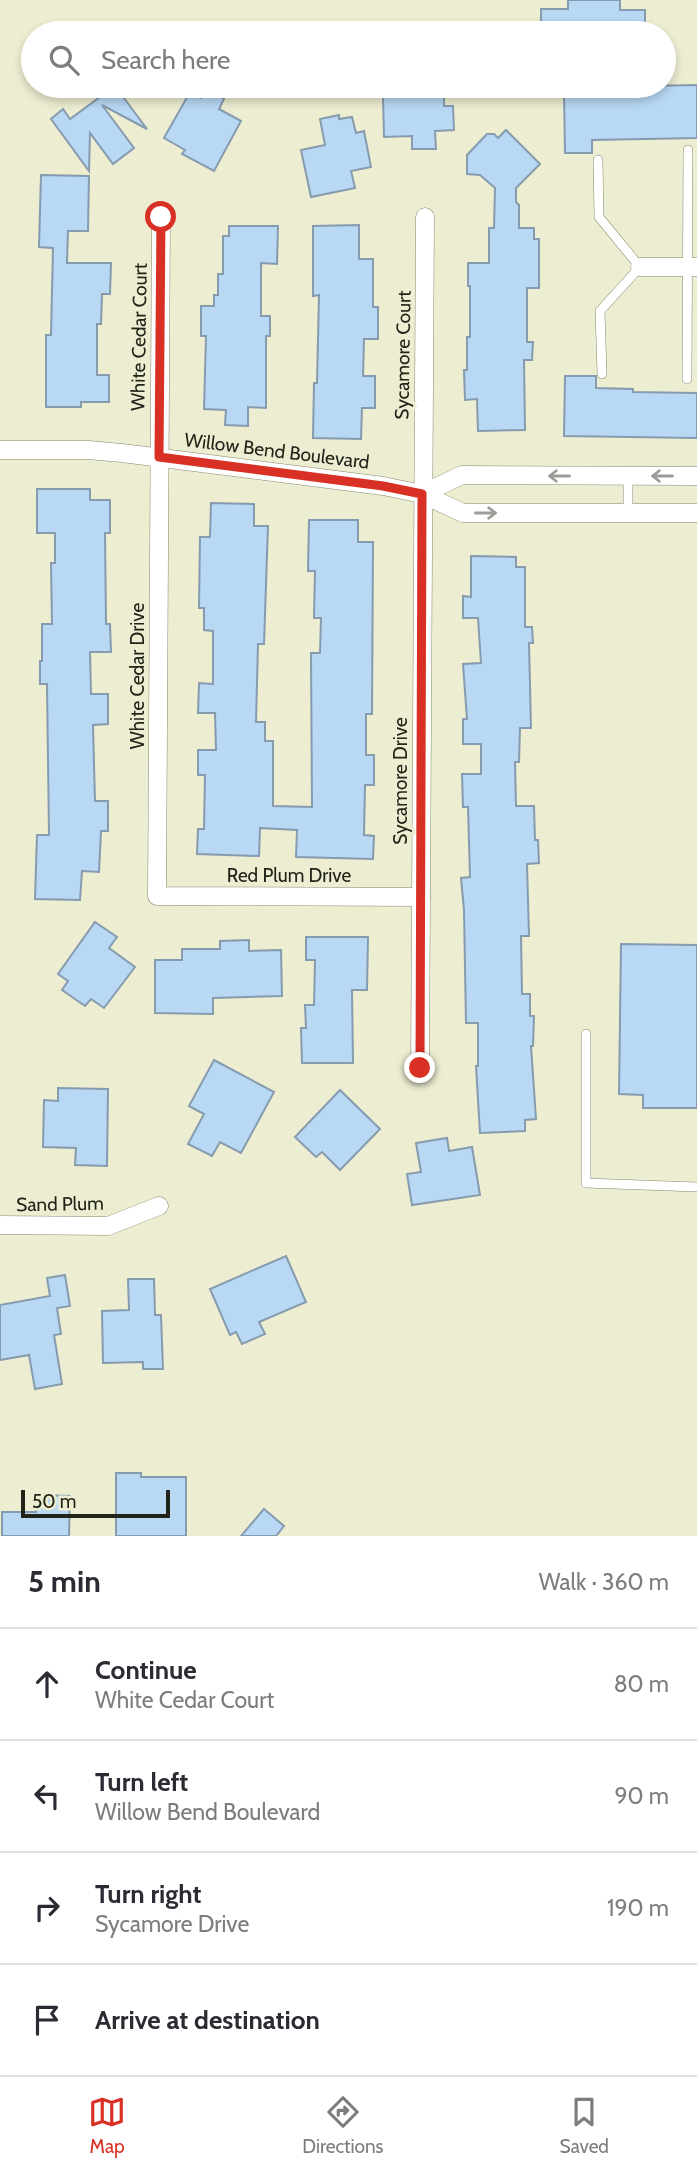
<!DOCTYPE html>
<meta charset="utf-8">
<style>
:root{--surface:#fff;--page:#f7f7f7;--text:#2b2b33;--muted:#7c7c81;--line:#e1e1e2;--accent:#d93025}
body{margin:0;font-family:Cabin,sans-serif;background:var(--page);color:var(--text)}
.scale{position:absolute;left:21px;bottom:18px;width:149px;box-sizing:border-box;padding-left:7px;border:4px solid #232419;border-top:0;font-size:19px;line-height:24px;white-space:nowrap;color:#232419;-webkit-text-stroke:5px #ecedd1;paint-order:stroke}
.stop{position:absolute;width:21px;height:21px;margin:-16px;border:5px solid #d93025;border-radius:50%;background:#fff}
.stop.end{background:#d93025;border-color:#fff;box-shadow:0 2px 7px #0008}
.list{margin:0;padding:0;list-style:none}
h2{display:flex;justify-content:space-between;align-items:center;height:91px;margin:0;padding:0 28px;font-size:30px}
h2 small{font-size:23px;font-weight:400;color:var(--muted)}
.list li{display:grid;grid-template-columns:46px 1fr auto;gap:21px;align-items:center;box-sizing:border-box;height:112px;padding:0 28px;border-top:2px solid var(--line)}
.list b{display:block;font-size:26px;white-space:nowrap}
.list p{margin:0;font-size:23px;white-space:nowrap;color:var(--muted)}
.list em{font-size:23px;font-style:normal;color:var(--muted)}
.icon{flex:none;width:38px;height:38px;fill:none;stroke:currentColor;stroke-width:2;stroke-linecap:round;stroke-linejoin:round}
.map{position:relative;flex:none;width:697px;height:1536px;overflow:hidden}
.search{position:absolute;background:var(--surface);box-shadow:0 4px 10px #0003;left:21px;right:21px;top:21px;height:77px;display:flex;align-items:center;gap:18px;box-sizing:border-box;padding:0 24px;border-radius:38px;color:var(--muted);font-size:26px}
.sheet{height:539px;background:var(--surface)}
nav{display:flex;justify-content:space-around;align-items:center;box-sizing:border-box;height:98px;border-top:2px solid var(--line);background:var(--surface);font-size:19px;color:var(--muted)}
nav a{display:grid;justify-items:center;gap:4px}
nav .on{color:var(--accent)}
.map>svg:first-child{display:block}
.building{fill:#b8d8f4;stroke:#869bae;stroke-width:2}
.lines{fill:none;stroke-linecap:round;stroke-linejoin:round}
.lane-casing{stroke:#87886e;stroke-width:10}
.street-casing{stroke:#87886e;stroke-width:19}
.lane{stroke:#fff;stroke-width:9}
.street{stroke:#fff;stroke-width:18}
.oneway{stroke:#9c9c98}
.route{stroke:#d93025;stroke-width:9}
.labels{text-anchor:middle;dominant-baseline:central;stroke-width:7;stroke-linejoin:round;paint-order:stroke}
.street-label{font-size:19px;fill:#232419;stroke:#ecedd1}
</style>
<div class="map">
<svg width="697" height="1536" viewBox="0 0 697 1536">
<rect width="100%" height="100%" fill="#ecedd1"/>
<g class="building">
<path d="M568,0H620V10H645V33H541V9H568Z"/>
<path d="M697,85V138L592,140V153H565L564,93L641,92V86Z"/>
<path d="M115,86L147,129L102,105L134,148L113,164L90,133L89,171L51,119L63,109L70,119Z"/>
<path d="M444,88V106H453L454,130L435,131L436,149H412V136L384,137L383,97L393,96V89Z"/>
<path d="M206,89L224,99L219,109L241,121L214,171L182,154L185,150L164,138L190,92L201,98Z"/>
<path d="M339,115V119L352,117L356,133L364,131L371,167L351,171L355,188L311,197L301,150L325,145L320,119Z"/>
<path d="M506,130L540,164L516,188V202L519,205V228H534V239H539V288H527V342H533L532,360H524L525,430L478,431L477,399L465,400L464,370H467V337H470V286H468V263H489V228H494L495,188L480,175L467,174V155L487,134H494L498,138Z"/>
<path d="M41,175L89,176L88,231H68L67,263H111L110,294H102L101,324H97V375H109V402H81V407H46V335H51L53,248L39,247Z"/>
<path d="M359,225V259H373V307H378V339H364L363,376H375V408H362L361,439L313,438L314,383H317L319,295L313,296V226Z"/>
<path d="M229,226H278L277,264L261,263V316H270V336H266V408L248,407V426L225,425L226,410L204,409L206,336H201V306H214V295H218V274H223V236H229Z"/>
<path d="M565,376H596V388L633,389V392L697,393V438L564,436Z"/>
<path d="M37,489H90V500H110V533H105L106,624H110L111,652H90L91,694H108V724L93,725L95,801H108V831H101L99,872L82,871L80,900L35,899L37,835H49L47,684H40V661H42V624H52L51,563H55V533H37Z"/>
<path d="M211,503L254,504V526H268L264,644H258L256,722H265V741H273V806L312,807L311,653H320L321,618H314L315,571H308L309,520H358V542H373L372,714H366V755H374V785H365L364,835L374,836L373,859L296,857L297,830L260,828L259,856L197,854L198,829H204L205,775H198V750H216L215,713H198L199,683L213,684V631L204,630V608H199L200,537H210Z"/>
<path d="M471,556L516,557V567H525V627H532L533,643H529L531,728H520L519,762H515L516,806H534L535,840H538L539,863L527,864L529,936H521L522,994H530V1016H534L533,1046H531L536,1119L525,1120V1131L480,1133L476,1066H478V1023H466L464,910L461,878L470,877L468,807H463L462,774H481V744H463V719H467L463,664L481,663L478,618H463V596L471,597Z"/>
<path d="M95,922L117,937L109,948L135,967L104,1008L91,999L85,1006L62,990L68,981L58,974Z"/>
<path d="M306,937H368L367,990H352L353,1063H302L301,1028H306L305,1005H314L315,960H306Z"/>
<path d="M249,940V951L281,950L282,996L213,998V1014L155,1013V960H182V949H220V941Z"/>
<path d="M621,944L697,945V1108H643V1095L619,1094Z"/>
<path d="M214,1060L274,1092L241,1153L220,1142L212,1156L188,1144L204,1114L189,1106Z"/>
<path d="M58,1088L108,1089L107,1166L75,1165L76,1148L43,1147L44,1100L58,1101Z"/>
<path d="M340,1090L380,1129L340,1170L322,1152L316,1157L295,1137Z"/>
<path d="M447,1138L449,1151L472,1147L480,1195L412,1205L407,1174L421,1172L416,1143Z"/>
<path d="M286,1256L306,1302L259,1322L265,1334L242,1344L236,1332L230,1335L210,1289Z"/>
<path d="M65,1275L70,1306L57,1308L61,1334L54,1335L62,1384L35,1389L29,1355L0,1360V1305L50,1296L47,1278Z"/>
<path d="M128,1279H154L155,1315H161L163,1369H143V1362L103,1363L102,1311L129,1310Z"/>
<path d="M116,1473H141V1477H186V1536H116Z"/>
<path d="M37,1495L70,1496L69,1536H2V1512H36Z"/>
<path d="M264,1509L284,1526L276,1536H241Z"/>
</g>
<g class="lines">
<g class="lane-casing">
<g id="lane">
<path d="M598,160L599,217L640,267L600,311L602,374"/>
<path d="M687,379L688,150"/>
<path d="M628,476V513"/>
<path d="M586,1034V1183L697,1187"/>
</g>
</g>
<g class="street-casing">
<g id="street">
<path d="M161,217L157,896L421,897"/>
<path d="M640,267H697"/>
<path d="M0,450H88L122,453L383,486L422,494L463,513H697"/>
<path d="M422,494L462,475L697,476"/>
<path d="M420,1068L425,217"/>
<path d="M0,1225L108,1226L159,1206"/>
</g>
</g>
<use href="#lane" class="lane"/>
<use href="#street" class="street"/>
</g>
<defs><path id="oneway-shaft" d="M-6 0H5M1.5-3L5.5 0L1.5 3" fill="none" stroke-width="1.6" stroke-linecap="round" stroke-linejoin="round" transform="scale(1.75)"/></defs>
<g class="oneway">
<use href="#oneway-shaft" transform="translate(559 476) rotate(-180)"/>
<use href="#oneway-shaft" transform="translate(662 476) rotate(180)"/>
<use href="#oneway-shaft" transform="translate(486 513)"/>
</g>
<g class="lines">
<path class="route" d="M161,217L159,457L383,486L422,494L420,1068"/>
</g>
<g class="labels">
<g class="street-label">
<text transform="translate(139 337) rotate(-89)">White Cedar Court</text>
<text transform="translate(403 355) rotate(-89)">Sycamore Court</text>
<text transform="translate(277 451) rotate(7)">Willow Bend Boulevard</text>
<text transform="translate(137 676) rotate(-90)">White Cedar Drive</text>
<text transform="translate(400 781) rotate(-90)">Sycamore Drive</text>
<text x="289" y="875">Red Plum Drive</text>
<text transform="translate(60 1204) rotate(-1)">Sand Plum</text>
</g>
</g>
</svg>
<div class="scale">50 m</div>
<div class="stop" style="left:161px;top:217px"></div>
<div class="stop end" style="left:420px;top:1068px"></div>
<div class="search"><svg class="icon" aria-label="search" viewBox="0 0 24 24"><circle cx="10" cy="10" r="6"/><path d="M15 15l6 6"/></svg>Search here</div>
</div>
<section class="sheet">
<h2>5 min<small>Walk · 360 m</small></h2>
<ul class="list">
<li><svg class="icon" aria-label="ahead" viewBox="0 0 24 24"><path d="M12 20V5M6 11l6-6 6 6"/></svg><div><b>Continue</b><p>White Cedar Court</p></div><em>80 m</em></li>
<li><svg class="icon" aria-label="left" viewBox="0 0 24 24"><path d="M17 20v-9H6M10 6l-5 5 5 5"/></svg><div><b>Turn left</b><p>Willow Bend Boulevard</p></div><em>90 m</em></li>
<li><svg class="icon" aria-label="right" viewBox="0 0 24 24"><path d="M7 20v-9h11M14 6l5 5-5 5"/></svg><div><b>Turn right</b><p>Sycamore Drive</p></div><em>190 m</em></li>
<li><svg class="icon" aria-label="arrive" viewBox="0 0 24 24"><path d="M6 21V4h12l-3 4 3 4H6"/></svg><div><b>Arrive at destination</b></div></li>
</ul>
</section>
<nav>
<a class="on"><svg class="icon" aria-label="map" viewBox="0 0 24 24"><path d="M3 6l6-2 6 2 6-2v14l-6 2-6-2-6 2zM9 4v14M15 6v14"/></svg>Map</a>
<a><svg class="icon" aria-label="directions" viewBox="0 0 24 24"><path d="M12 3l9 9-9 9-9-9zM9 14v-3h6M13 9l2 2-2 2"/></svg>Directions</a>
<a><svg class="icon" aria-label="saved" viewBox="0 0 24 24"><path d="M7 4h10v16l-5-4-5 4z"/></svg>Saved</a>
</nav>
